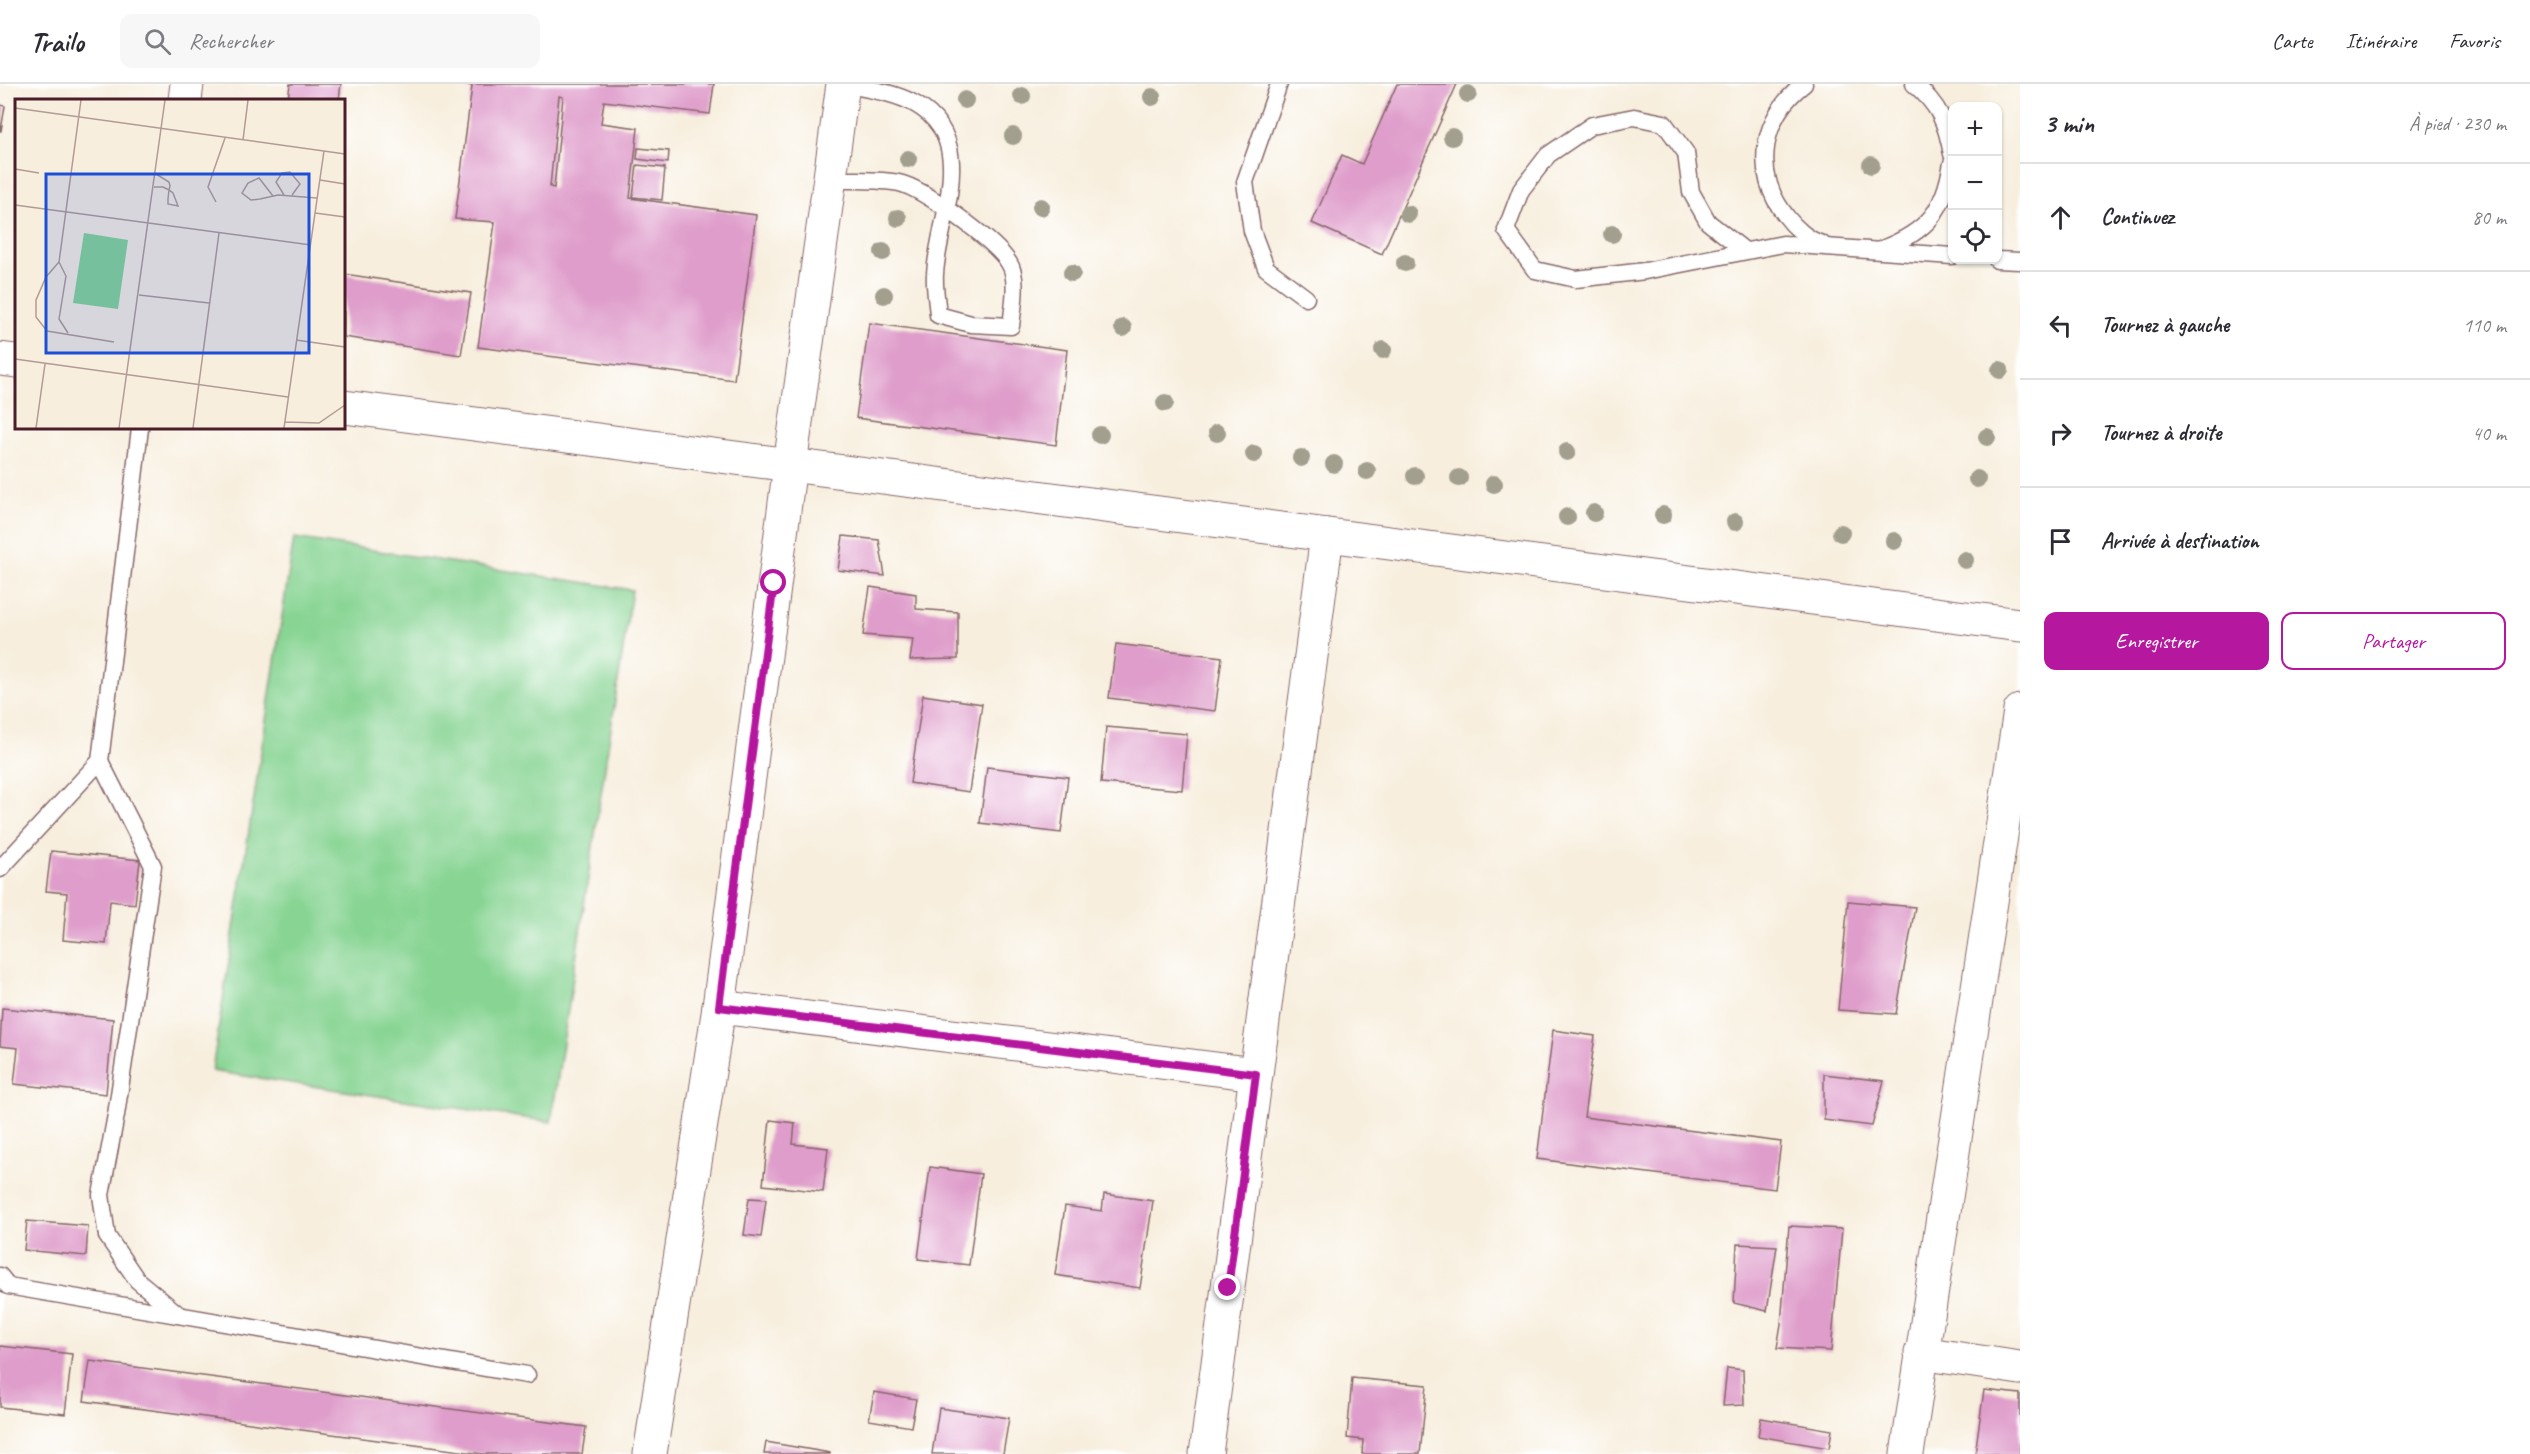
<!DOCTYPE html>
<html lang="fr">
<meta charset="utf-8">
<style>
:root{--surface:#fff;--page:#f7f7f7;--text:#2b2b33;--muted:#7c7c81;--line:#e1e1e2;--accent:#b5179e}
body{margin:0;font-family:Caveat,sans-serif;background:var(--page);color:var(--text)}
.controls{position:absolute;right:18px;top:18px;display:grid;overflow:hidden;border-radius:12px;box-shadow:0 2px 4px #0004}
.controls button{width:54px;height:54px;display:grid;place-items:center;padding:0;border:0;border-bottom:2px solid var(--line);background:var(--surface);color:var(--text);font:30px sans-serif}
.stop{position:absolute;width:18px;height:18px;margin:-14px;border:4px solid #b5179e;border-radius:50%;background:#fff}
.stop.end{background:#b5179e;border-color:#fff;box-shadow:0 2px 6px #0008}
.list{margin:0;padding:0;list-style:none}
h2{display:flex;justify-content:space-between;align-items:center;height:78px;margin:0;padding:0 24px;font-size:26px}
h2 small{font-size:20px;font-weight:400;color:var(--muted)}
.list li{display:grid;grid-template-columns:39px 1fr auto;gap:18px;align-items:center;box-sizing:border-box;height:108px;padding:0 24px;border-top:2px solid var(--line)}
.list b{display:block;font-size:22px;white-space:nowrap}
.list em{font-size:20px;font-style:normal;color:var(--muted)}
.actions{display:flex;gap:12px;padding:18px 24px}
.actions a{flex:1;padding:14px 0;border:2px solid var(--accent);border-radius:12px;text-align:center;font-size:21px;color:var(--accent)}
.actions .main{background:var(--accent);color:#fff}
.icon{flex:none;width:33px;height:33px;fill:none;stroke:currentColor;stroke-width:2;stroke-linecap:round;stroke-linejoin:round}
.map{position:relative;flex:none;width:2020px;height:1370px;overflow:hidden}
header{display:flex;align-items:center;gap:36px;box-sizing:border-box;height:84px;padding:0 30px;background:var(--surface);border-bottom:2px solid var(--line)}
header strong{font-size:28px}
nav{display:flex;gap:33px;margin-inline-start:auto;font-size:21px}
.search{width:420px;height:54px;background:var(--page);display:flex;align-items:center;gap:15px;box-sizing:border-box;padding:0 21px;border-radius:12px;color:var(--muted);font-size:22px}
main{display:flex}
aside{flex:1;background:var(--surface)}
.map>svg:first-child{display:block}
.green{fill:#87d493;stroke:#687a5f;stroke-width:1.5}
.building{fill:#df9dcb;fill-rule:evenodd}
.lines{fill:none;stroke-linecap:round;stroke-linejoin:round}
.lane-casing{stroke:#876769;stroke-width:19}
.street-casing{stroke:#876769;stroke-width:35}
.lane{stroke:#fff;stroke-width:16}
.street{stroke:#fff;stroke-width:33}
.tree{fill:#a39f8f}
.route{stroke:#b5179e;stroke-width:8}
.inset-road{fill:none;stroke:#b29b96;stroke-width:1.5}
.view{fill:#1d4ed8;fill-opacity:0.15;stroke:#1d4ed8;stroke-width:3}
.inset-edge{fill:none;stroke:#4a1f2b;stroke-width:3}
</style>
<header>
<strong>Trailo</strong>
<div class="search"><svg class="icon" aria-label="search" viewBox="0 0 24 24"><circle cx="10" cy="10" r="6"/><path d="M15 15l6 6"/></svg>Rechercher</div>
<nav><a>Carte</a><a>Itinéraire</a><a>Favoris</a></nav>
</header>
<main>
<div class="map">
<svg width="2020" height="1370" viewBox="0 0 2020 1370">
<rect width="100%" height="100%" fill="#fff"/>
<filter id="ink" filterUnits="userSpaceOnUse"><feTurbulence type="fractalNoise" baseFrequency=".0167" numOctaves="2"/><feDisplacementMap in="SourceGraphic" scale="12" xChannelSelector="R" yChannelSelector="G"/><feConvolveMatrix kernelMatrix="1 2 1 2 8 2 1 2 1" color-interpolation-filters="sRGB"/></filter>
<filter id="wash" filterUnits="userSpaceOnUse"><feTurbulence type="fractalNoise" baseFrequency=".008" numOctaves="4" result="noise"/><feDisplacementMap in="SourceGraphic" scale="24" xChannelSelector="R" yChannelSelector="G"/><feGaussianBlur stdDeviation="1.35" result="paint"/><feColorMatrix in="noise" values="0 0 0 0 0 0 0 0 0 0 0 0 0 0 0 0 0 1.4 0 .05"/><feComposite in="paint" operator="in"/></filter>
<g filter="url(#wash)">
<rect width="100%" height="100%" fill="#f7eedd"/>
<path class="green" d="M294,454L632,506L551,1038L212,987Z"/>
<g id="blocks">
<g class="building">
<path d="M290,0H341L339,16H288Z"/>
<path d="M464,0H714L710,30L604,17L601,39L638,44L630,114L756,131L734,296L478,263L495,138L455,135L472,2ZM559,12L563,13L554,104L550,103Z"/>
<path d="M1397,0H1457L1382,170L1312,139L1342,71L1362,80Z"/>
<path d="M0,21L5,22L1,47H0Z"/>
<path d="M638,64L669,67L668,79L637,75Z"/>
<path d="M637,81L665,84L662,116L633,113Z"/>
<path d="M344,190L471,209L461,271L344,253Z"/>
<path d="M869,239L1067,266L1056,361L856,334Z"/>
<path d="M843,452L879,456L885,492L838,486Z"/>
<path d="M870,503L916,510V525L958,528V575L910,576L913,555L863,551Z"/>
<path d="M1116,560L1222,573L1215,627L1109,614Z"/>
<path d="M923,611L982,620L969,708L910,699Z"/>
<path d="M1106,643L1187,650L1182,706L1101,699Z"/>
<path d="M987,683L1068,693L1061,749L980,739Z"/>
<path d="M51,767L140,776L135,820L110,817L106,860L63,856L67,809L46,807Z"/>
<path d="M1848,817L1915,823L1896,930L1838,926Z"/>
<path d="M2,924L113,935L106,1010L14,1000L18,964L0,962Z"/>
<path d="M1553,946L1595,952L1584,1033L1781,1058L1775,1105L1537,1075Z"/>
<path d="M1824,990L1884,997L1872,1042L1824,1036Z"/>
<path d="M770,1036L795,1039L793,1060L828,1064L823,1108L763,1101Z"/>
<path d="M930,1083L981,1090L969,1181L918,1175Z"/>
<path d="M1104,1110L1153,1117L1140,1204L1055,1191L1065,1122L1102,1127Z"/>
<path d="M749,1114L766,1115L761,1153L744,1151Z"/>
<path d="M27,1137L88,1142L86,1172L24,1166Z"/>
<path d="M1789,1142L1842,1145L1831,1267L1777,1264L1781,1240Z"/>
<path d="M1737,1160L1777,1162L1767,1227L1734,1219Z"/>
<path d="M0,1262L72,1270L65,1330L0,1323Z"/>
<path d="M90,1277L586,1343L582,1370H483L84,1317Z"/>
<path d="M1727,1284L1743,1286L1744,1321L1723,1322Z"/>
<path d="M1352,1294L1427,1301L1420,1370H1362L1363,1356L1347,1354Z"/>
<path d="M1984,1306L2020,1310V1370H1975Z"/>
<path d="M874,1308L916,1315L911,1343L869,1336Z"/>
<path d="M939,1324L1009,1334L1003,1370H932Z"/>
<path d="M1761,1334L1832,1346L1829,1364L1758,1352Z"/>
<path d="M766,1358L830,1369V1370H764Z"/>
</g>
</g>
</g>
<g filter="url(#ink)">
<use href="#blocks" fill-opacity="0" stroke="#876769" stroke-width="1.5"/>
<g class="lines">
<g class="lane-casing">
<g id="lane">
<path d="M1279,0L1245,98L1252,147L1266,184L1306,214"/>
<path d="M1804,0C1761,33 1752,89 1786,132C1794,143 1808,156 1822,160"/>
<path d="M1914,0C1939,21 1946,38 1952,70"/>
<path d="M830,95C852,97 877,95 899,99C923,104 996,157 1009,179C1019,194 1013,224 1011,242L971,240L938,231C937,218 934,203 935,190C938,135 980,56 915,20C894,8 867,5 843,0"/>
<path d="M1882,165C1928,147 1944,127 1952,79"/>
<path d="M1745,167L1708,138L1691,108L1686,69L1664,39L1634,33L1592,41L1548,71L1521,106L1506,146L1535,186L1576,195L1645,187L1783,160L1952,172"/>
<path d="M1997,176L2020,177"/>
<path d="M100,677L153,782L116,1031L101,1111L107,1152L137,1196L179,1231"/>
<path d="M0,785L100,677L140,344"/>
<path d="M0,1192L8,1202L527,1291"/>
</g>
</g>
<g class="street-casing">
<g id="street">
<path d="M185,16L187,0"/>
<path d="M0,275L16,277"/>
<path d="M344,323L2020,541"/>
<path d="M719,923L1256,990"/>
<path d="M1921,1269L2020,1284"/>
<path d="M650,1370L719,923L790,381L843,0"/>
<path d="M1206,1370L1327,451"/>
<path d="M1907,1370L2020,627"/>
</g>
</g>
<use href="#lane" class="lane"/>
<use href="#street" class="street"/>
</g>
<g class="tree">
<circle cx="1468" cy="10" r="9"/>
<circle cx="1022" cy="12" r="9"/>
<circle cx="1152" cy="13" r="9"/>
<circle cx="965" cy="16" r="9"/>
<circle cx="1013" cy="52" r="9"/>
<circle cx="1452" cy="53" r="9"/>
<circle cx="908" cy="75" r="9"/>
<circle cx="1871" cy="81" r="9"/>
<circle cx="1041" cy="123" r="9"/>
<circle cx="1408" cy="130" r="9"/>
<circle cx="898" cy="134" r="9"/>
<circle cx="1612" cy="150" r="9"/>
<circle cx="883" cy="168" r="9"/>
<circle cx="1405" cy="179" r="9"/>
<circle cx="1072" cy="189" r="9"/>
<circle cx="884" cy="211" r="9"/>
<circle cx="1123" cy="244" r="9"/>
<circle cx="1383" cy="266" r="9"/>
<circle cx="2000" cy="286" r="9"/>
<circle cx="1165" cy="319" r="9"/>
<circle cx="1217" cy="349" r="9"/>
<circle cx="1100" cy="351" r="9"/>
<circle cx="1987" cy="353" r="9"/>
<circle cx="1567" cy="368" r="9"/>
<circle cx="1254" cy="370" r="9"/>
<circle cx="1301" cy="374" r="9"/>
<circle cx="1334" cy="380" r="9"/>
<circle cx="1367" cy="387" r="9"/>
<circle cx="1415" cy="392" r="9"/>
<circle cx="1459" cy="394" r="9"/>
<circle cx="1977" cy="395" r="9"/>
<circle cx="1494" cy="400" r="9"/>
<circle cx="1594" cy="429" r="9"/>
<circle cx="1663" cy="431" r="9"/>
<circle cx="1567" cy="433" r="9"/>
<circle cx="1735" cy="438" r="9"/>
<circle cx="1841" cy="449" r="9"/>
<circle cx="1894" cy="457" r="9"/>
<circle cx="1965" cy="476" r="9"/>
</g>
</g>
<g class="lines" filter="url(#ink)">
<path class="route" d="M774,499L719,923L1256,990L1228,1204"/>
</g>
<g transform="translate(15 15)">
<rect width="330" height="330" fill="#f7eedd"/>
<path d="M69,134L113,141L103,210L58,204Z" fill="#87d493"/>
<path class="inset-road" d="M66,1L44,163L31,178L21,201V218L32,232L99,243M0,9L330,55M228,41L233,1M0,70L24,74M305,81L330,85M139,88H148L154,91L158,94L163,107L153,105V100L154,91L155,87L154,83L141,75M269,96L261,83L267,74L275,73L285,85L277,96M258,97L244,79L233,84L227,94L236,101L245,100L263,96L302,99M201,103L193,88L210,39M0,106L296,146M300,114L330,118M44,163L51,177L44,220L53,234M124,196L194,204M281,241L330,248M0,260L273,298M270,323L304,324L330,306M21,329L30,265M104,329L150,1M178,329L204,134M269,329L309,52"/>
<path class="view" d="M31,75H294V254H31Z"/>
<rect width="330" height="330" class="inset-edge"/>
</g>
</svg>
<div class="controls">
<button>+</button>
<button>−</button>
<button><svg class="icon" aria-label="locate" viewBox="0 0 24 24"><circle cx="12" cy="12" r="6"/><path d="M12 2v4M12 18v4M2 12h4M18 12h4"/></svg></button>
</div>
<div class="stop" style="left:774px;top:499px"></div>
<div class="stop end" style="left:1228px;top:1204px"></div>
</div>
<aside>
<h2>3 min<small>À pied · 230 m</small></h2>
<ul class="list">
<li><svg class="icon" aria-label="ahead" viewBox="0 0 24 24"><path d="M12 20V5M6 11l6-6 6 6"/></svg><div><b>Continuez</b></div><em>80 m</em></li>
<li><svg class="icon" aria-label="left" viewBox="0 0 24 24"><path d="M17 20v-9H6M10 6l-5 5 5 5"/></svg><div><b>Tournez à gauche</b></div><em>110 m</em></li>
<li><svg class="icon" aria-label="right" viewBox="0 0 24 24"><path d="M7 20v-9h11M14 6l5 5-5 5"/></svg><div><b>Tournez à droite</b></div><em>40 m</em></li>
<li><svg class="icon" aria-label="arrive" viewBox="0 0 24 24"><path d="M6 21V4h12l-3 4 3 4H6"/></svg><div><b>Arrivée à destination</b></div></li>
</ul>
<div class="actions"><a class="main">Enregistrer</a><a>Partager</a></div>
</aside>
</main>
